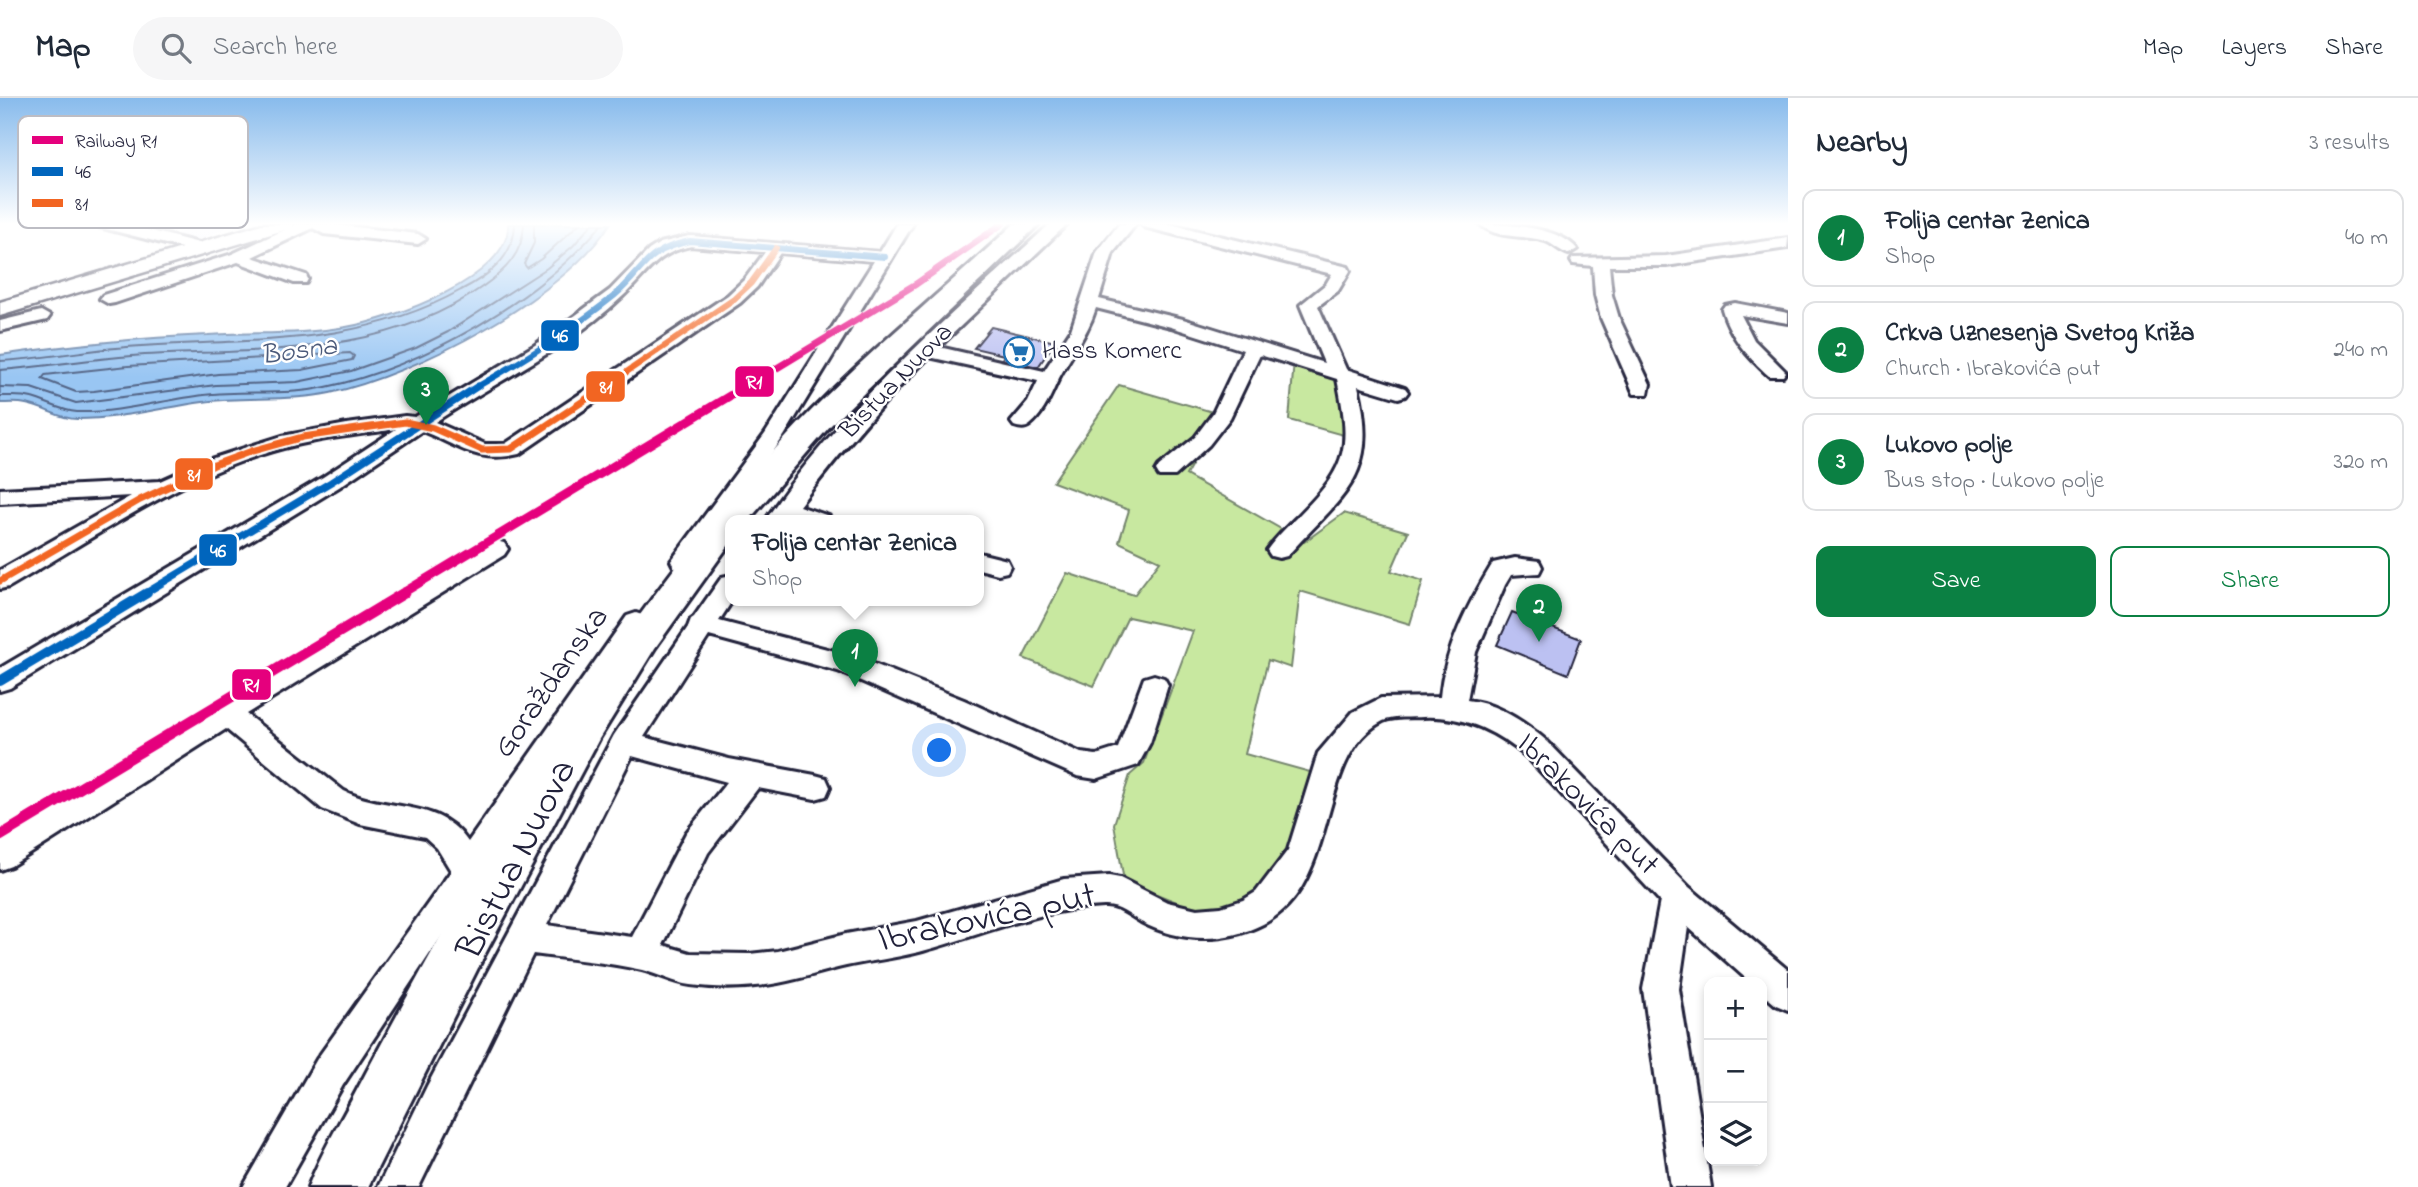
<!DOCTYPE html>
<meta charset="utf-8">
<style>
:root{--surface:#fff;--page:#f6f6f7;--text:#1f2937;--muted:#747a83;--line:#e0e1e3;--accent:#0b8043}
body{margin:0;font-family:"Indie Flower",sans-serif;background:var(--page);color:var(--text)}
.controls{position:absolute;right:21px;bottom:21px;display:grid;overflow:hidden;border-radius:14px;box-shadow:0 4px 10px #0003}
.controls button{width:63px;height:63px;display:grid;place-items:center;padding:0;border:0;border-bottom:2px solid var(--line);background:var(--surface);color:var(--text);font:35px sans-serif}
.you{position:absolute;left:940px;top:653px;width:24px;height:24px;margin:-18px;border:5px solid #fff;border-radius:50%;background:#1a73e8;box-shadow:0 0 0 10px #1a73e833}
.badge{display:grid;place-items:center;width:46px;height:46px;border-radius:50%;background:var(--accent);color:#fff;font-size:23px;font-weight:700}
.pin{position:absolute;translate:-50% -58px;filter:drop-shadow(0 2px 4px #0008)}
.pin::after{content:'';position:absolute;top:37px;width:24px;height:21px;background:inherit;clip-path:polygon(0 0,100% 0,50% 100%)}
.popup{position:absolute;left:725px;top:417px;width:259px;height:91px;box-sizing:border-box;display:grid;place-content:center;border-radius:14px;background:var(--surface);filter:drop-shadow(0 2px 5px #0005);font-size:23px;white-space:nowrap;color:var(--muted)}
.popup b{font-size:26px;color:var(--text)}
.popup::after{content:'';position:absolute;left:50%;top:100%;margin-left:-14px;border:14px solid transparent;border-top-color:var(--surface)}
.list{margin:0;padding:0;list-style:none}
h2{display:flex;justify-content:space-between;align-items:center;height:91px;margin:0;padding:0 28px;font-size:30px}
h2 small{font-size:23px;font-weight:400;color:var(--muted)}
.list li{display:grid;grid-template-columns:46px 1fr auto;gap:21px;align-items:center;box-sizing:border-box;height:98px;margin:0 14px 14px;padding:0 14px;border:2px solid var(--line);border-radius:14px}
.list b{display:block;font-size:26px;white-space:nowrap}
.list p{margin:0;font-size:23px;white-space:nowrap;color:var(--muted)}
.list em{font-size:23px;font-style:normal;color:var(--muted)}
.actions{display:flex;gap:14px;padding:21px 28px}
.actions a{flex:1;padding:16px 0;border:2px solid var(--accent);border-radius:14px;text-align:center;font-size:24px;color:var(--accent)}
.actions .main{background:var(--accent);color:#fff}
.icon{flex:none;width:38px;height:38px;fill:none;stroke:currentColor;stroke-width:2;stroke-linecap:round;stroke-linejoin:round}
.map{position:relative;flex:none;width:1788px;height:1089px;overflow:hidden}
header{display:flex;align-items:center;gap:42px;box-sizing:border-box;height:98px;padding:0 35px;background:var(--surface);border-bottom:2px solid var(--line)}
header strong{font-size:33px}
nav{display:flex;gap:38px;margin-inline-start:auto;font-size:24px}
.search{width:490px;height:63px;background:var(--page);display:flex;align-items:center;gap:18px;box-sizing:border-box;padding:0 24px;border-radius:38px;color:var(--muted);font-size:26px}
main{display:flex}
aside{flex:1;background:var(--surface)}
.map>svg:first-child{display:block}
.built{fill:#ebecfb}
.green{fill:#c8e8a0;stroke:#75856e;stroke-width:2}
.water{fill:#99c6f3;stroke:#6984a9;stroke-width:2}
.lines{fill:none;stroke-linecap:round;stroke-linejoin:round}
.shore{stroke:#526485;stroke-width:2}
.building{fill:#bcc1f2;stroke:#22223b;stroke-width:2}
.minor-casing{stroke:#22223b;stroke-width:6}
.major-casing{stroke:#22223b;stroke-width:5}
.highway-casing{stroke:#22223b;stroke-width:6}
.minor{fill:#fff;fill-rule:evenodd}
.major{fill:#fff;fill-rule:evenodd}
.highway{fill:#fff;fill-rule:evenodd}
.bus-1-far2-casing{stroke:#fff;stroke-width:10}
.bus-1-far1-casing{stroke:#fff;stroke-width:11}
.bus-1-casing{stroke:#fff;stroke-width:15}
.bus-2-far1-casing{stroke:#fff;stroke-width:10}
.bus-2-casing{stroke:#fff;stroke-width:11}
.bus-1-far2{stroke:#0065bd;stroke-width:6}
.bus-1-far1{stroke:#0065bd;stroke-width:7}
.bus-1{stroke:#0065bd;stroke-width:10}
.bus-2-far1{stroke:#f26522;stroke-width:6}
.bus-2{stroke:#f26522;stroke-width:7}
.rail-1-far2-casing{stroke:#fff;stroke-width:10}
.rail-1-far1-casing{stroke:#fff;stroke-width:13}
.rail-1-casing{stroke:#fff;stroke-width:17}
.rail-1-far2{stroke:#e5007d;stroke-width:7}
.rail-1-far1{stroke:#e5007d;stroke-width:9}
.rail-1{stroke:#e5007d;stroke-width:11}
.labels{text-anchor:middle;dominant-baseline:central;stroke-width:5;stroke-linejoin:round;paint-order:stroke}
.far-poi-label{font-size:26px;fill:#22223b;stroke:#fff;text-anchor:start}
.far-street-label{font-size:26px;fill:#22223b;stroke:#fff}
.far-water-label{font-size:28px;font-style:italic;fill:#4c5b7b;stroke:#fff}
.street-label{font-size:32px;fill:#22223b;stroke:#fff}
.near-street-label{font-size:38px;fill:#22223b;stroke:#fff}
.key{fill:#fff;stroke:#bdbdc4;stroke-width:2}
.key-label{font-size:19px;fill:#22223b}
.line-badge{stroke:#fff;stroke-width:2.5}
.badge-label{font-size:19px;text-anchor:middle;font-weight:bold;fill:#fff}
</style>
<header>
<strong>Map</strong>
<div class="search"><svg class="icon" aria-label="search" viewBox="0 0 24 24"><circle cx="10" cy="10" r="6"/><path d="M15 15l6 6"/></svg>Search here</div>
<nav><a>Map</a><a>Layers</a><a>Share</a></nav>
</header>
<main>
<div class="map">
<svg width="1788" height="1089" viewBox="0 0 1788 1089">
<rect width="100%" height="100%" fill="#fff"/>
<filter id="ink" filterUnits="userSpaceOnUse"><feTurbulence type="fractalNoise" baseFrequency=".0143" numOctaves="2"/><feDisplacementMap in="SourceGraphic" scale="14" xChannelSelector="R" yChannelSelector="G"/><feConvolveMatrix kernelMatrix="1 2 1 2 8 2 1 2 1" color-interpolation-filters="sRGB"/></filter>
<g filter="url(#ink)">
<path class="built" d="M199,126H234L190,146L169,140Z"/>
<g class="green">
<path d="M1294,263L1343,281L1350,339L1289,322Z"/>
<path d="M1119,287L1220,316L1186,377L1304,444L1344,415L1408,434L1391,473L1423,483L1410,526L1300,493L1291,570L1268,562L1245,656L1328,679L1295,766L1260,802L1204,815L1124,783L1114,726L1130,677L1144,665L1193,533L1128,519L1094,588L1023,560L1067,475L1134,497L1160,463L1119,444L1129,412L1053,384Z"/>
</g>
<path class="water" d="M508,126H610C564,200 414,277 330,295C288,304 245,298 203,304C161,310 119,321 77,321C59,321 44,309 26,306C18,304 8,305 0,305V257C69,247 138,240 208,237C253,234 301,237 346,229C390,222 511,180 508,126Z"/>
<g class="lines">
<g class="shore">
<path d="M534,126V145L524,166L527,170L541,161L579,126"/>
<path d="M350,255L354,258L352,262L302,272L218,276L94,293L76,294L42,281L45,277L128,268Z"/>
<path d="M0,263C43,261 85,252 127,249C244,240 355,251 461,192C488,178 514,160 515,126"/>
<path d="M0,272C44,269 88,261 132,258C250,250 381,262 482,189C505,173 523,156 524,126"/>
<path d="M0,289L31,290L76,305L216,287L297,284L351,273L416,250L448,234L547,170L573,148L592,126"/>
<path d="M0,298C11,298 22,297 32,300C47,304 61,313 77,314C120,315 162,302 204,297C245,292 286,298 326,289C422,269 541,201 602,126"/>
</g>
</g>
<g class="building">
<path d="M991,229L1055,244L1038,269L1002,261L1004,257L974,250Z"/>
<path d="M1512,514L1581,541L1568,576L1497,547Z"/>
</g>
<g class="lines">
<g class="minor-casing">
<g id="minor">
<path d="M96,126H124L211,148L213,151L205,156L99,129Z"/>
<path d="M297,126H328L418,136L426,141L418,146L324,136L313,130L252,159L306,177L308,181L306,185H294L238,164L115,205L109,206L100,201L103,197L232,156Z"/>
<path d="M897,126H913L784,338L692,469L683,471L674,469L671,463L765,336L874,163L780,155L757,189L740,205L519,356C477,366 458,347 422,333L339,389L10,590L0,593V570L323,379L396,331C350,338 304,342 260,357C170,386 90,442 9,489L0,491V472L131,398L0,405V391L160,383L207,362L282,338L347,326L405,318L415,319L535,247L610,192L649,152L660,145L690,138L880,154ZM690,148L765,154L745,181L728,197L505,346H485L435,324C497,283 569,250 623,198C647,176 656,155 690,148Z"/>
<path d="M1050,126H1067L939,249L1044,273L1071,232L1097,154L1119,126H1136L1113,155L1099,201L1183,221L1324,265L1300,207L1326,186L1332,176L1144,129L1141,126H1170L1348,169L1350,173L1338,193L1318,208L1346,271L1405,290L1408,294L1405,298L1398,300L1358,288C1380,380 1344,395 1287,458L1279,460L1271,458L1267,452C1276,439 1289,427 1300,416C1349,367 1351,348 1337,281L1260,257L1230,320L1209,347L1175,378H1159L1156,373L1159,368L1195,339L1213,315L1243,252L1171,229L1096,210C1087,238 1072,255 1059,280C1051,296 1045,315 1030,327C1025,331 1020,330 1014,328L1011,324L1028,304L1038,283L929,259C881,305 840,355 799,408L829,418L832,423L790,421L765,423C837,312 952,217 1050,126Z"/>
<path d="M1480,126C1508,126 1559,129 1577,151L1569,156C1560,154 1554,146 1545,143C1524,136 1497,142 1480,126Z"/>
<path d="M1788,140L1787,150L1666,168H1609L1612,197L1619,220L1650,286L1648,296H1634L1601,220L1595,197L1593,168L1573,166L1571,163L1573,160L1666,158Z"/>
<path d="M1735,205L1788,215V225L1741,217L1754,242L1786,274L1783,278H1769C1748,259 1730,239 1722,211L1725,207Z"/>
<path d="M41,213L50,218L47,222L0,233V223Z"/>
<path d="M496,443L504,445L508,451L504,457L246,616L344,693C385,714 440,700 468,744L627,518L636,515L645,518L649,524L343,987L285,1089H243L317,961L451,773L437,750L425,739L360,726L322,711L226,631L11,768L0,772V741L196,623L235,595L488,445Z"/>
<path d="M979,455L1007,462L1010,468L1007,474L998,476L979,471Z"/>
<path d="M1515,460L1539,463L1542,469L1539,475L1511,477L1505,487L1476,554L1467,602C1497,605 1526,625 1548,644L1689,789L1788,872V912L1776,907L1762,895V884H1750L1688,829L1679,891L1711,1089H1671L1643,891L1660,803L1528,660C1498,634 1464,617 1423,619C1411,620 1394,618 1383,623C1314,658 1342,786 1263,826C1224,846 1179,844 1141,824C1129,817 1118,807 1104,808C1040,811 981,837 919,854C895,860 870,863 846,868C823,873 801,881 778,885C751,890 719,891 691,887C675,885 658,876 642,872C606,864 569,861 533,856L419,1089H378L427,988L614,637L688,529L691,521L694,519L722,479L731,477L732,503L719,523L854,558L964,602L1081,655L1096,657L1118,650L1144,580L1154,577L1164,580L1168,587L1150,645L1138,667L1096,681L1077,678L838,573L709,538L644,639L729,661L815,677L826,680L830,689L826,698L815,701L758,690L708,755L663,847L690,855L749,856L778,853L846,836L917,823L1064,781L1109,778L1120,780L1167,804L1197,811L1221,809L1243,802L1256,794L1288,752L1318,655L1353,614L1381,600L1440,599C1445,550 1468,506 1493,465ZM632,658L727,684L686,735L632,839L547,827Z"/>
</g>
</g>
<g class="major-casing">
<path id="major" d="M262,126H294L291,130L0,218V204Z"/>
</g>
<g class="highway-casing">
<path id="highway" d="M1014,126H1039L831,327L748,423H731V444L655,550L599,641L485,856L368,1089H308C321,1055 340,1024 357,992C383,942 411,892 438,843C538,667 637,499 776,350C849,269 935,201 1014,126Z"/>
</g>
<use href="#minor" class="minor"/>
<use href="#major" class="major"/>
<use href="#highway" class="highway"/>
<g class="bus-1-far2-casing">
<path id="bus-1-far2" d="M475,290C524,262 570,233 614,198C646,171 643,153 690,143L885,159"/>
</g>
<g class="bus-1-far1-casing">
<path id="bus-1-far1" d="M144,496L331,384L478,288"/>
</g>
<g class="bus-1-casing">
<path id="bus-1" d="M0,583L147,495"/>
</g>
<g class="bus-2-far1-casing">
<path id="bus-2-far1" d="M603,290L734,201L751,185L776,150"/>
</g>
<g class="bus-2-casing">
<path id="bus-2" d="M0,483L140,402L214,367L252,353L303,339L405,324L433,330L482,352L511,351L606,288"/>
</g>
<use href="#bus-1-far2" class="bus-1-far2"/>
<use href="#bus-1-far1" class="bus-1-far1"/>
<use href="#bus-1" class="bus-1"/>
<use href="#bus-2-far1" class="bus-2-far1"/>
<use href="#bus-2" class="bus-2"/>
<g class="rail-1-far2-casing">
<path id="rail-1-far2" d="M744,290L916,186L1002,126"/>
</g>
<g class="rail-1-far1-casing">
<path id="rail-1-far1" d="M401,496L746,288"/>
</g>
<g class="rail-1-casing">
<path id="rail-1" d="M0,738L404,495"/>
</g>
<use href="#rail-1-far2" class="rail-1-far2"/>
<use href="#rail-1-far1" class="rail-1-far1"/>
<use href="#rail-1" class="rail-1"/>
</g>
</g>
<linearGradient id="sky" x2="0" y2="1"><stop stop-color="#88bbec"/><stop offset="0.45" stop-color="#fff"/><stop offset="1" stop-color="#fff" stop-opacity="0"/></linearGradient>
<rect width="1788" height="279" fill="url(#sky)"/>
<defs>
<g id="supermarket-ring" transform="scale(1.575)"><circle r="9.5" fill="#fff" stroke="#1f6fb2" stroke-width="1.5"/><path d="M-6-5.5h2.5l.6 2H6L4.5 2H-2.5L-4.4-4H-6ZM-1.5 3.2a1.3 1.3 0 1 0 .1 0ZM3 3.2a1.3 1.3 0 1 0 .1 0Z" fill="#1f6fb2"/></g>
</defs>
<g fill-rule="evenodd">
<use href="#supermarket-ring" x="1019" y="254"/>
</g>
<g class="labels">
<g class="far-poi-label">
<text x="1042" y="254">Hass Komerc</text>
</g>
<g class="far-street-label">
<text transform="translate(897 284) rotate(-46)">Bistua Nuova</text>
</g>
<g class="far-water-label">
<text transform="translate(299 254) rotate(-8)">Bosna</text>
</g>
<g class="street-label">
<text transform="translate(552 585) rotate(-55)">Goraždanska</text>
<text transform="translate(1587 707) rotate(45)">Ibrakovića put</text>
</g>
<g class="near-street-label">
<text transform="translate(518 762) rotate(-63)">Bistua Nuova</text>
<text transform="translate(987 821) rotate(-12)">Ibrakovića put</text>
</g>
</g>
<rect x="18" y="18" width="230" height="112" rx="10" class="key"/>
<rect x="32" y="38" width="31" height="8" fill="#e5007d"/>
<rect x="32" y="69" width="31" height="9" fill="#0065bd"/>
<rect x="32" y="101" width="31" height="8" fill="#f26522"/>
<g class="key-label">
<text x="75" y="49">Railway R1</text>
<text x="75" y="80">46</text>
<text x="75" y="112">81</text>
</g>
<g class="line-badge">
<rect x="540" y="221" width="40" height="33" rx="7" fill="#0065bd"/>
<rect x="734" y="267" width="41" height="33" rx="7" fill="#e5007d"/>
<rect x="585" y="272" width="41" height="33" rx="7" fill="#f26522"/>
<rect x="174" y="359" width="40" height="34" rx="7" fill="#f26522"/>
<rect x="198" y="435" width="40" height="34" rx="7" fill="#0065bd"/>
<rect x="231" y="570" width="41" height="33" rx="7" fill="#e5007d"/>
</g>
<g class="badge-label">
<text x="560" y="244">46</text>
<text x="754" y="290">R1</text>
<text x="606" y="295">81</text>
<text x="194" y="383">81</text>
<text x="218" y="459">46</text>
<text x="251" y="593">R1</text>
</g>
</svg>
<div class="controls">
<button>+</button>
<button>−</button>
<button><svg class="icon" aria-label="layers" viewBox="0 0 24 24"><path d="M12 4l9 5-9 5-9-5zM3 14l9 5 9-5"/></svg></button>
</div>
<div class="you"></div>
<div class="pin badge" style="left:855px;top:589px">1</div>
<div class="popup"><b>Folija centar Zenica</b>Shop</div>
<div class="pin badge" style="left:1539px;top:544px">2</div>
<div class="pin badge" style="left:426px;top:327px">3</div>
</div>
<aside>
<h2>Nearby<small>3 results</small></h2>
<ul class="list">
<li><span class="badge">1</span><div><b>Folija centar Zenica</b><p>Shop</p></div><em>40 m</em></li>
<li><span class="badge">2</span><div><b>Crkva Uznesenja Svetog Križa</b><p>Church · Ibrakovića put</p></div><em>240 m</em></li>
<li><span class="badge">3</span><div><b>Lukovo polje</b><p>Bus stop · Lukovo polje</p></div><em>320 m</em></li>
</ul>
<div class="actions"><a class="main">Save</a><a>Share</a></div>
</aside>
</main>
